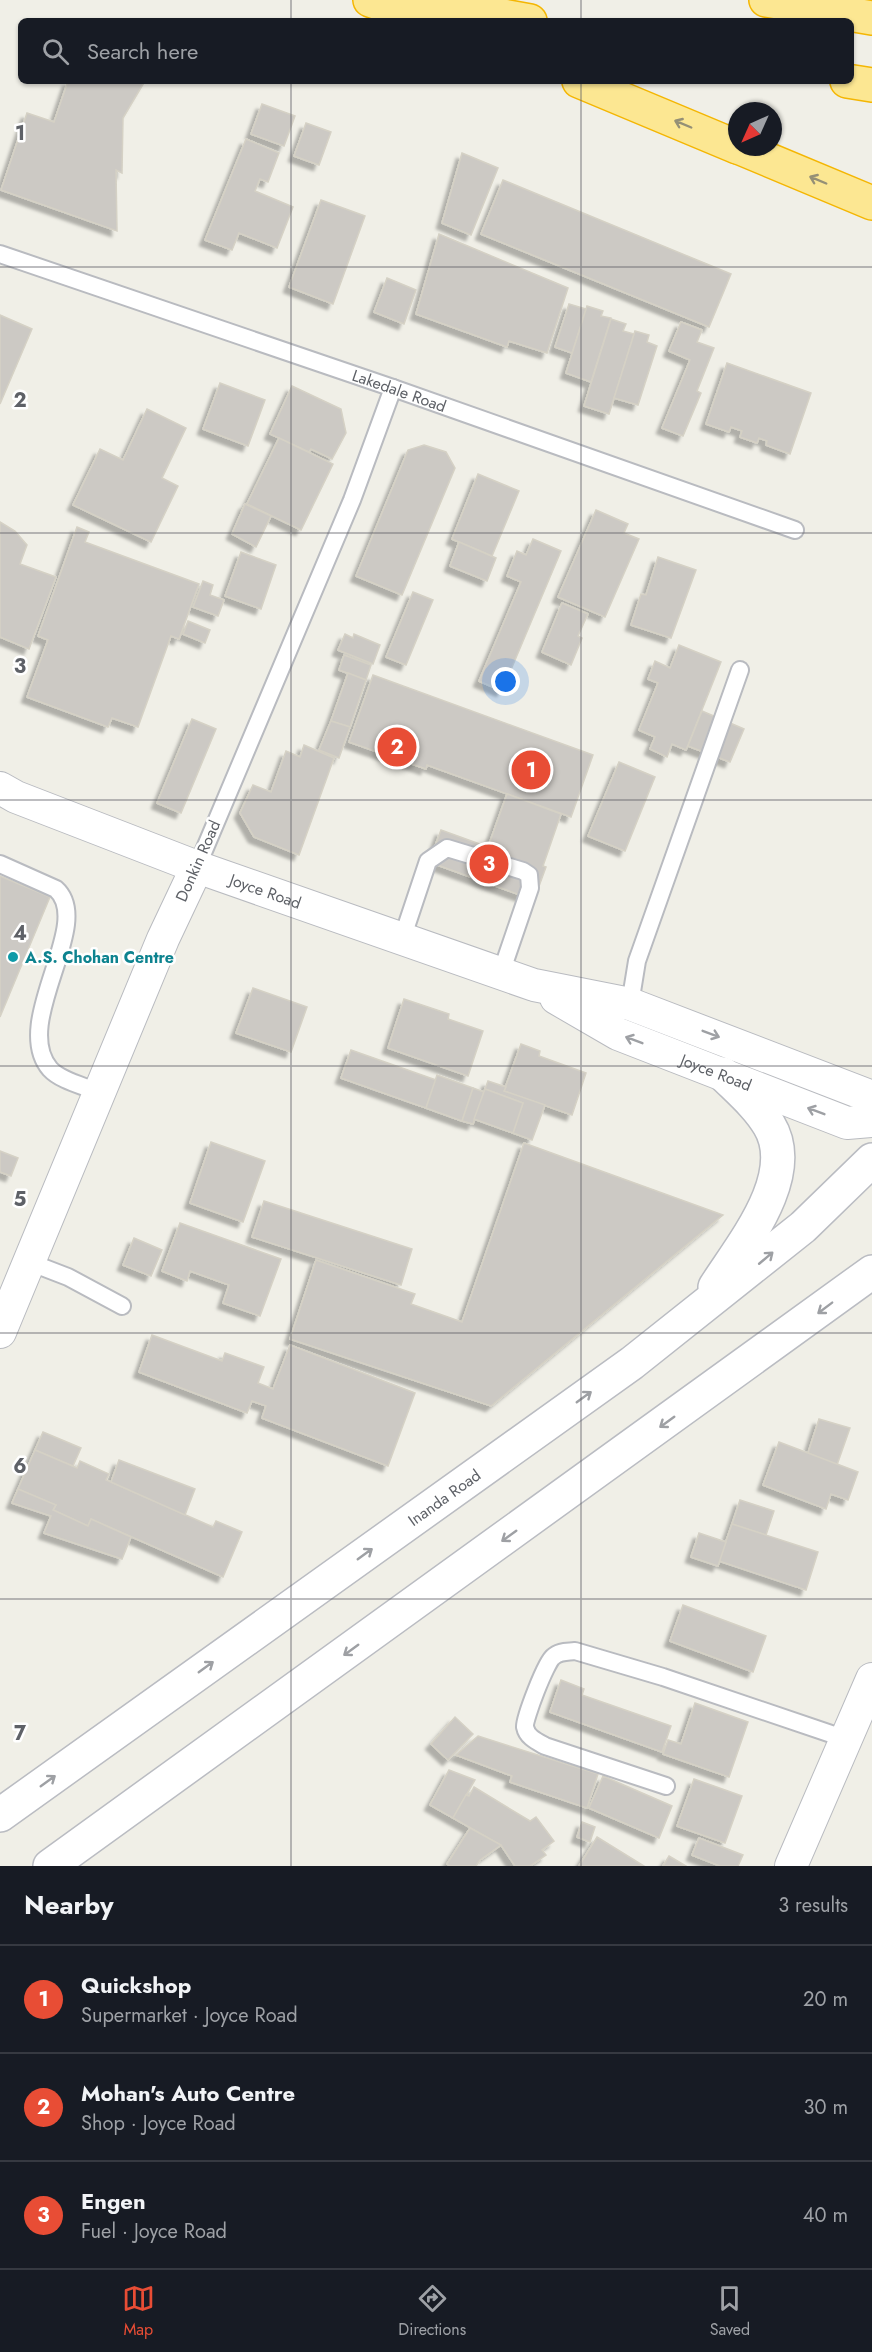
<!DOCTYPE html>
<meta charset="utf-8">
<style>
:root{--surface:#171b24;--page:#20242c;--text:#f1f3f6;--muted:#9ea1a6;--line:#363941;--accent:#e84d35}
body{margin:0;font-family:Jost,sans-serif;background:var(--page);color:var(--text)}
.compass{position:absolute;left:728px;top:102px;width:54px;height:54px;border-radius:50%;background:var(--surface);box-shadow:0 2px 4px #0004;rotate:225deg}
.you{position:absolute;left:506px;top:682px;width:21px;height:21px;margin:-15px;border:4px solid #fff;border-radius:50%;background:#1a73e8;box-shadow:0 0 0 9px #1a73e833}
.badge{display:grid;place-items:center;width:39px;height:39px;border-radius:50%;background:var(--accent);color:#fff;font-size:20px;font-weight:700}
.pin{position:absolute;translate:-50% -50%;border:3px solid #fff;box-shadow:0 2px 6px #0006}
.list{margin:0;padding:0;list-style:none}
h2{display:flex;justify-content:space-between;align-items:center;height:78px;margin:0;padding:0 24px;font-size:26px}
h2 small{font-size:20px;font-weight:400;color:var(--muted)}
.list li{display:grid;grid-template-columns:39px 1fr auto;gap:18px;align-items:center;box-sizing:border-box;height:108px;padding:0 24px;border-top:2px solid var(--line)}
.list b{display:block;font-size:22px;white-space:nowrap}
.list p{margin:0;font-size:20px;white-space:nowrap;color:var(--muted)}
.list em{font-size:20px;font-style:normal;color:var(--muted)}
.icon{flex:none;width:33px;height:33px;fill:none;stroke:currentColor;stroke-width:2;stroke-linecap:round;stroke-linejoin:round}
.map{position:relative;flex:none;width:872px;height:1866px;overflow:hidden}
.search{position:absolute;background:var(--surface);box-shadow:0 2px 4px #0004;left:18px;right:18px;top:18px;height:66px;display:flex;align-items:center;gap:15px;box-sizing:border-box;padding:0 21px;border-radius:9px;color:var(--muted);font-size:22px}
.sheet{height:402px;background:var(--surface)}
nav{display:flex;justify-content:space-around;align-items:center;box-sizing:border-box;height:84px;border-top:2px solid var(--line);background:var(--surface);font-size:16px;color:var(--muted)}
nav a{display:grid;justify-items:center;gap:3px}
nav .on{color:var(--accent)}
.map>svg:first-child{display:block}
.building{fill:#ccc9c4;stroke:#d5d1c5;stroke-width:1.5;filter:url(#shadow)}
.lines{fill:none;stroke-linecap:round;stroke-linejoin:round}
.lane-casing{stroke:#b9bbc0;stroke-width:20}
.street-casing{stroke:#b9bbc0;stroke-width:34}
.secondary-casing{stroke:#babcc2;stroke-width:36}
.highway-casing{stroke:#f4b603;stroke-width:36}
.lane{stroke:#fff;stroke-width:16}
.street{stroke:#fff;stroke-width:32}
.secondary{stroke:#fff;stroke-width:33}
.highway{stroke:#fce792;stroke-width:33}
.oneway{stroke:#959076}
.oneway2{stroke:#9ea0a4}
.grid{fill:none;stroke:#5e6167;stroke-width:1.5;stroke-opacity:0.55}
.culture-dot{fill:#0f9aa8;stroke:#fff;stroke-width:2}
.labels{text-anchor:middle;dominant-baseline:central;stroke-width:5;stroke-linejoin:round;paint-order:stroke}
.street-label{font-size:16px;fill:#5e6167;stroke:#fff}
.culture-label{font-size:16px;font-weight:bold;fill:#0d838f;stroke:#fff;text-anchor:start}
.grid-label{font-size:20px;text-anchor:middle;font-weight:bold;fill:#5e6167;stroke:#fff;stroke-width:5;stroke-linejoin:round;paint-order:stroke}
</style>
<div class="map">
<svg width="872" height="1866" viewBox="0 0 872 1866">
<defs>
<filter id="shadow"><feDropShadow dx="-5.5" dy="5.5" stdDeviation="1.5" flood-color="#0004"/></filter>
</defs>
<rect width="100%" height="100%" fill="#f0efe7"/>
<g class="building">
<path d="M68,81H145L123,118L122,173L116,170L117,231L1,190L27,113L54,122Z"/>
<path d="M262,104L295,116L284,146L251,134Z"/>
<path d="M306,123L331,132L319,165L294,156Z"/>
<path d="M246,139L279,153L268,182L260,179L255,191L293,207L277,248L239,233L232,250L205,240Z"/>
<path d="M462,153L498,168L471,235L442,223Z"/>
<path d="M503,180L731,274L709,327L481,234Z"/>
<path d="M321,200L365,216L333,304L289,287Z"/>
<path d="M439,234L568,288L547,353L509,341L507,347L416,314Z"/>
<path d="M387,278L416,290L404,324L374,312Z"/>
<path d="M569,304L586,309L572,353L555,347Z"/>
<path d="M587,306L603,311L601,316L611,318L591,382L566,373Z"/>
<path d="M0,315L32,329L0,404Z"/>
<path d="M611,319L626,324L623,331L634,334L609,414L584,406Z"/>
<path d="M681,322L702,330L697,342L714,348L697,391L701,393L683,436L662,428L690,360L669,351Z"/>
<path d="M635,331L649,335L647,342L657,346L638,405L614,398Z"/>
<path d="M727,363L811,393L790,454L766,445L767,441L759,438L757,443L740,437L742,431L731,427L729,432L706,424Z"/>
<path d="M220,383L265,400L248,446L203,429Z"/>
<path d="M292,386L341,409L346,433L332,459L311,449L309,452L270,434Z"/>
<path d="M147,409L186,428L162,478L178,486L151,542L73,505L100,449L123,460Z"/>
<path d="M279,438L333,464L301,530L247,504Z"/>
<path d="M424,445L446,452L455,468L402,595L356,576L408,450Z"/>
<path d="M478,474L519,491L492,556L452,539Z"/>
<path d="M245,504L271,516L256,547L232,534Z"/>
<path d="M596,510L628,524L624,533L639,539L605,617L558,597Z"/>
<path d="M0,522L15,531L27,545L20,564L56,577L29,649L0,637Z"/>
<path d="M77,527L89,532L85,542L199,584L179,639L171,636L138,727L112,718L108,727L27,697L48,640L38,636Z"/>
<path d="M533,539L561,551L502,691L479,681L521,582L507,576L517,551L526,555Z"/>
<path d="M459,542L496,558L487,581L450,566Z"/>
<path d="M241,552L276,565L261,609L225,596Z"/>
<path d="M658,557L696,570L671,638L631,625L641,594L646,595Z"/>
<path d="M203,581L213,585L210,595L224,600L218,616L193,607Z"/>
<path d="M413,592L433,600L406,665L386,657Z"/>
<path d="M562,603L588,614L578,636L582,638L571,665L542,652Z"/>
<path d="M188,621L210,630L205,643L183,634Z"/>
<path d="M345,634L353,638L354,634L380,645L373,664L338,650Z"/>
<path d="M679,645L721,662L686,750L672,744L667,757L650,749L655,737L639,730L658,683L648,679L655,661L670,668Z"/>
<path d="M344,655L371,665L366,680L339,670Z"/>
<path d="M348,673L366,680L350,727L331,721Z"/>
<path d="M373,675L593,755L571,817L427,765L426,769L349,742Z"/>
<path d="M702,711L744,729L730,762L688,746Z"/>
<path d="M192,719L216,729L181,813L157,803Z"/>
<path d="M331,721L350,727L339,758L319,750Z"/>
<path d="M304,745L334,758L299,855L254,837L240,813L253,785L271,792L286,751L300,757Z"/>
<path d="M619,762L655,777L625,851L588,836Z"/>
<path d="M507,794L561,814L543,866L546,867L534,900L429,862L441,830L488,847Z"/>
<path d="M0,876L50,897L0,1017Z"/>
<path d="M253,988L307,1007L291,1052L236,1033Z"/>
<path d="M404,999L449,1014L448,1019L483,1031L468,1076L388,1048Z"/>
<path d="M521,1044L540,1051L539,1056L586,1073L572,1115L504,1091Z"/>
<path d="M351,1050L436,1080L426,1108L341,1078Z"/>
<path d="M437,1075L473,1088L462,1121L426,1108Z"/>
<path d="M488,1081L506,1087L504,1091L545,1105L532,1140L513,1133L523,1103L485,1089Z"/>
<path d="M473,1088L484,1092L473,1124L462,1121Z"/>
<path d="M485,1089L523,1103L513,1133L474,1119Z"/>
<path d="M211,1142L265,1161L243,1222L190,1203Z"/>
<path d="M524,1143L723,1215L491,1406L290,1339L316,1260L415,1294L411,1304L462,1322Z"/>
<path d="M0,1151L18,1158L11,1176L0,1172Z"/>
<path d="M264,1201L412,1249L401,1285L252,1237Z"/>
<path d="M180,1223L281,1259L260,1316L223,1303L229,1285L190,1271L187,1281L162,1271Z"/>
<path d="M134,1238L162,1250L151,1276L123,1265Z"/>
<path d="M152,1335L222,1361L225,1353L264,1367L258,1383L273,1389L290,1345L415,1393L388,1466L262,1418L266,1406L252,1401L247,1413L139,1372Z"/>
<path d="M819,1419L850,1428L837,1465L808,1453Z"/>
<path d="M43,1432L81,1448L73,1466L35,1450Z"/>
<path d="M779,1442L858,1472L848,1500L831,1494L826,1509L763,1485Z"/>
<path d="M35,1450L77,1468L80,1461L109,1474L106,1480L213,1527L216,1521L242,1532L223,1577L91,1519L88,1526L53,1510L56,1505L18,1489Z"/>
<path d="M119,1460L195,1489L185,1515L111,1482Z"/>
<path d="M18,1489L56,1505L53,1510L88,1526L91,1519L131,1537L122,1559L44,1533L51,1516L12,1503Z"/>
<path d="M740,1500L774,1511L766,1535L732,1524Z"/>
<path d="M732,1524L818,1552L806,1590L719,1561Z"/>
<path d="M699,1533L726,1542L718,1566L691,1557Z"/>
<path d="M683,1605L766,1636L753,1672L670,1641Z"/>
<path d="M561,1680L584,1689L582,1695L671,1726L662,1752L550,1712Z"/>
<path d="M695,1703L748,1722L729,1777L663,1754L668,1740L681,1744Z"/>
<path d="M455,1717L473,1734L448,1760L431,1744Z"/>
<path d="M478,1736L598,1774L587,1808L510,1782L512,1776L456,1755Z"/>
<path d="M449,1770L475,1780L453,1818L430,1805Z"/>
<path d="M603,1776L672,1806L659,1838L589,1808Z"/>
<path d="M694,1779L742,1796L725,1843L677,1826Z"/>
<path d="M474,1787L530,1821L536,1817L554,1841L542,1850L546,1855L530,1866H515L501,1845L453,1818L466,1795L469,1796Z"/>
<path d="M582,1822L595,1827L590,1842L577,1837Z"/>
<path d="M470,1828L501,1845L480,1860L476,1866H450L447,1864Z"/>
<path d="M597,1837L644,1866H579Z"/>
<path d="M699,1838L743,1855L738,1866H720L692,1855Z"/>
<path d="M669,1856L686,1866H663Z"/>
</g>
<g class="lines">
<g class="lane-casing">
<g id="lane">
<path id="s1" d="M0,254L393,388L795,530"/>
<path d="M0,864L56,889C95,924 10,1022 50,1069C61,1081 85,1086 100,1093"/>
<path d="M197,867L352,500L393,388"/>
<path d="M402,939L428,861L447,848L523,871L529,875L530,888L501,973"/>
<path d="M630,1004L637,961L740,670"/>
<path d="M29,1262L68,1277L122,1306"/>
<path d="M666,1786L545,1746C536,1741 527,1737 525,1727C524,1719 546,1662 553,1657C559,1651 567,1652 575,1651L663,1677L846,1739"/>
</g>
</g>
<g class="street-casing">
<g id="street">
<path id="s2" d="M0,788L16,797L197,867L534,985L630,1004L872,1097"/>
<path id="s3" d="M556,998L618,1034L847,1123L872,1121"/>
<path d="M0,1332L163,939L197,867"/>
<path d="M791,1866L872,1679"/>
</g>
</g>
<g class="secondary-casing">
<g id="secondary">
<path d="M715,1287C741,1246 800,1176 769,1125C758,1106 739,1090 723,1074"/>
<path id="s4" d="M0,1815L632,1363L803,1227L872,1160"/>
<path d="M50,1866L872,1272"/>
</g>
</g>
<g class="highway-casing">
<g id="highway">
<path d="M370,0L428,21"/>
<path d="M416,0L530,21"/>
<path d="M766,0L872,18"/>
<path d="M579,81L737,147"/>
<path d="M847,81L872,85"/>
<path d="M738,147L872,203"/>
</g>
</g>
<use href="#lane" class="lane"/>
<use href="#street" class="street"/>
<use href="#secondary" class="secondary"/>
<use href="#highway" class="highway"/>
</g>
<defs><path id="oneway-shaft" d="M-6 0H5M1.5-3L5.5 0L1.5 3" fill="none" stroke-width="1.6" stroke-linecap="round" stroke-linejoin="round" transform="scale(1.5)"/></defs>
<g class="oneway">
<use href="#oneway-shaft" transform="translate(683 124) rotate(-157)"/>
<use href="#oneway-shaft" transform="translate(818 180) rotate(-157)"/>
</g>
<g class="oneway2">
<use href="#oneway-shaft" transform="translate(711 1034) rotate(21)"/>
<use href="#oneway-shaft" transform="translate(634 1040) rotate(-159)"/>
<use href="#oneway-shaft" transform="translate(816 1111) rotate(-159)"/>
<use href="#oneway-shaft" transform="translate(766 1258) rotate(-40)"/>
<use href="#oneway-shaft" transform="translate(825 1308) rotate(143)"/>
<use href="#oneway-shaft" transform="translate(584 1397) rotate(-36)"/>
<use href="#oneway-shaft" transform="translate(667 1422) rotate(144)"/>
<use href="#oneway-shaft" transform="translate(509 1536) rotate(144)"/>
<use href="#oneway-shaft" transform="translate(365 1554) rotate(-36)"/>
<use href="#oneway-shaft" transform="translate(351 1650) rotate(144)"/>
<use href="#oneway-shaft" transform="translate(206 1667) rotate(-36)"/>
<use href="#oneway-shaft" transform="translate(48 1781) rotate(-36)"/>
</g>
<path class="grid" d="M291,0V21M581,0V21M291,81V1866M581,81V1866M0,267H872M0,533H872M0,800H872M0,1066H872M0,1333H872M0,1599H872"/>
<circle class="culture-dot" cx="13" cy="957" r="6"/>
<g class="labels">
<g class="street-label">
<text stroke="none"><textPath href="#s1" startOffset="422">Lakedale Road</textPath></text>
<text transform="translate(198 861) rotate(-66)">Donkin Road</text>
<text stroke="none"><textPath href="#s2" startOffset="285">Joyce Road</textPath></text>
<text stroke="none"><textPath href="#s3" startOffset="177">Joyce Road</textPath></text>
<text stroke="none"><textPath href="#s4" startOffset="546">Inanda Road</textPath></text>
</g>
<g class="culture-label">
<text x="25" y="957">A.S. Chohan Centre</text>
</g>
</g>
<g class="grid-label">
<text x="20" y="140">1</text>
<text x="20" y="407">2</text>
<text x="20" y="673">3</text>
<text x="20" y="940">4</text>
<text x="20" y="1206">5</text>
<text x="20" y="1473">6</text>
<text x="20" y="1740">7</text>
</g>
</svg>
<svg class="compass" viewBox="-18 -18 36 36"><path d="M0-13l5 13h-10z" fill="#e53935"/><path d="M0 13l5-13h-10z" fill="#9ea1a6"/></svg>
<div class="you"></div>
<div class="pin badge" style="left:531px;top:770px">1</div>
<div class="pin badge" style="left:397px;top:747px">2</div>
<div class="pin badge" style="left:489px;top:864px">3</div>
<div class="search"><svg class="icon" aria-label="search" viewBox="0 0 24 24"><circle cx="10" cy="10" r="6"/><path d="M15 15l6 6"/></svg>Search here</div>
</div>
<section class="sheet">
<h2>Nearby<small>3 results</small></h2>
<ul class="list">
<li><span class="badge">1</span><div><b>Quickshop</b><p>Supermarket · Joyce Road</p></div><em>20 m</em></li>
<li><span class="badge">2</span><div><b>Mohan's Auto Centre</b><p>Shop · Joyce Road</p></div><em>30 m</em></li>
<li><span class="badge">3</span><div><b>Engen</b><p>Fuel · Joyce Road</p></div><em>40 m</em></li>
</ul>
</section>
<nav>
<a class="on"><svg class="icon" aria-label="map" viewBox="0 0 24 24"><path d="M3 6l6-2 6 2 6-2v14l-6 2-6-2-6 2zM9 4v14M15 6v14"/></svg>Map</a>
<a><svg class="icon" aria-label="directions" viewBox="0 0 24 24"><path d="M12 3l9 9-9 9-9-9zM9 14v-3h6M13 9l2 2-2 2"/></svg>Directions</a>
<a><svg class="icon" aria-label="saved" viewBox="0 0 24 24"><path d="M7 4h10v16l-5-4-5 4z"/></svg>Saved</a>
</nav>
